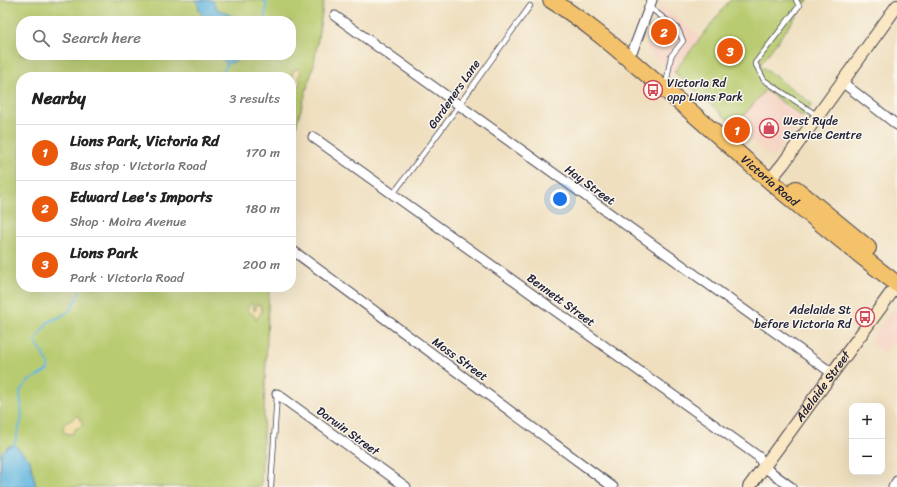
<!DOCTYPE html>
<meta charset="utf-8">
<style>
:root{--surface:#fff;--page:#f6f6f6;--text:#222;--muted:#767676;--line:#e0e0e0;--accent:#ea580c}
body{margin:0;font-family:Sriracha,sans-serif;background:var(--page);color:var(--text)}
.controls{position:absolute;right:12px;bottom:12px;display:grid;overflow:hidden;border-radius:8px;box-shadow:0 4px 16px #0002}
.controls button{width:36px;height:36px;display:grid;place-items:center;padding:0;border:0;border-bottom:1px solid var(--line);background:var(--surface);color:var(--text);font:20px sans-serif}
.you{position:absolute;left:560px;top:199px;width:14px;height:14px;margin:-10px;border:3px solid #fff;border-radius:50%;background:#1a73e8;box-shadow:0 0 0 6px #1a73e833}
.badge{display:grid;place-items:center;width:26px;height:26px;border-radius:50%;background:var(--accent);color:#fff;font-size:13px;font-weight:700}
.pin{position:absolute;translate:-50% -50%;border:2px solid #fff;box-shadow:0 1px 4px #0006}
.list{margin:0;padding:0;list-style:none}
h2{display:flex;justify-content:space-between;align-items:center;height:52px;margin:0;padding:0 16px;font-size:17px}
h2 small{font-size:13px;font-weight:400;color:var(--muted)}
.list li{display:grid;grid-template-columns:26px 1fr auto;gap:12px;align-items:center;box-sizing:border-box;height:56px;padding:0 16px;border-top:1px solid var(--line)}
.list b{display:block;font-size:15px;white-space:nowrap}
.list p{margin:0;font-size:13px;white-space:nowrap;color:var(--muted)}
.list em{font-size:13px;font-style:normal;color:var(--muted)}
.icon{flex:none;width:22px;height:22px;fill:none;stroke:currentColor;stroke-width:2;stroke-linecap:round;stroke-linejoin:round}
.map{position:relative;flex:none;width:897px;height:487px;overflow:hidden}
.search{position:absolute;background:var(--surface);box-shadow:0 4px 16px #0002;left:16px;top:16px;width:280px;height:44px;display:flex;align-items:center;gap:10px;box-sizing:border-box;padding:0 14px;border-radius:16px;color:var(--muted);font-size:15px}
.panel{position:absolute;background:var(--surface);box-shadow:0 4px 16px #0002;left:16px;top:72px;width:280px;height:220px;border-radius:16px}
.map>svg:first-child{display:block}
.built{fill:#f5d2c2}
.green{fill:#b8cb6f;stroke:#6d7655;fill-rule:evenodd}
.sand{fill:#eeda9e;stroke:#887e6c}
.water{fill:#64b7e0;stroke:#436c8e}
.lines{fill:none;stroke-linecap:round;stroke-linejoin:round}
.stream{stroke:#64b7e0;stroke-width:2}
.lane-casing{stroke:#413e4f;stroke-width:6}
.street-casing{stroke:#413e4f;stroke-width:11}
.secondary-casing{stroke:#413e4f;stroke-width:14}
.highway-casing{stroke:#413e4f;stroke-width:18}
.lane{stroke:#fff;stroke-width:4.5}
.street{stroke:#fff;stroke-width:9}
.secondary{stroke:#fae7c3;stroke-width:12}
.highway{stroke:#f3c26a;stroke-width:16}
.labels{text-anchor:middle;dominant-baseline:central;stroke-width:3;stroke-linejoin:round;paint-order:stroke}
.poi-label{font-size:12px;fill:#22223b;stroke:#fbf7ec;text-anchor:start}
.street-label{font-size:12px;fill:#22223b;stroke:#fbf7ec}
</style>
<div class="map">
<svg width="897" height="487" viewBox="0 0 897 487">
<rect width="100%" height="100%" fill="#fbf7ec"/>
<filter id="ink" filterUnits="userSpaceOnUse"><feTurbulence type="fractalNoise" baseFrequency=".025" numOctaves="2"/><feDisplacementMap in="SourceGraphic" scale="8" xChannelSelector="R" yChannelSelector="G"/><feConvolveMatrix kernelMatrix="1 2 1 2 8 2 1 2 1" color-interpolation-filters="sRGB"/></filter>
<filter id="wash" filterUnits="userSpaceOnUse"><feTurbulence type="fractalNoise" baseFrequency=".012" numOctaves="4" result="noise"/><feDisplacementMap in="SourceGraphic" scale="16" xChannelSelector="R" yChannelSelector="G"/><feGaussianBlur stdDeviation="0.9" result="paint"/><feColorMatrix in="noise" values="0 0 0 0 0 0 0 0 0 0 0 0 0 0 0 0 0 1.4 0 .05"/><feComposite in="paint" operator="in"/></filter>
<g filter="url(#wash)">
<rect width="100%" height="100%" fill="#efdfbf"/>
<g class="built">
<path d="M661,5L701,37L674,72L647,51L646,46Z"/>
<path d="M765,90L803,117L774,156H770L735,126Z"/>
<path d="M897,304V335L884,353L869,343Z"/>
</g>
<g class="green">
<path d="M0,0H324L314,64L291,144V77H21V287H269L261,487H0ZM21,21H291V55H21Z"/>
<path d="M730,0H808L760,65L812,104L803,117L765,90L735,126L674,72Z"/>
</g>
<g class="sand">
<path d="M295,69H298L301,72L298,77L300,81V84L296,87H293L291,85L294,80L292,73Z"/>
<path d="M251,303L253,305L254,311L256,310V304L261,306L262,311L257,319L255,318L254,315L248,311L247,309Z"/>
<path d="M76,416L79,417L82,422V426L76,428L72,434L65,433L63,430C63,422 67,422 72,420Z"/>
</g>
<g class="water">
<path d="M194,0H212L217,9L237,18L238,21H206L199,10L198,3Z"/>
<path d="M225,55H244C239,59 233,64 226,63L223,60Z"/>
<path d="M15,445L30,460L36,487H12L0,484L1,453L8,446Z"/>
</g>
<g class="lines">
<g class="stream">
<path d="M262,21L265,17L267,4L263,0"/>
<path d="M221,77L228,62"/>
<path d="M14,446L22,418L20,391L27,382L48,370V363L35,340L48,322L62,316L70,310L78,296L80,287"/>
</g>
</g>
</g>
<g filter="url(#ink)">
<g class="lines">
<g class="lane-casing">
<g id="lane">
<path d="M796,0L799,6L755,63L764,80L818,116"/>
<path d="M649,7L678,29L683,41L671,56L667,79"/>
<path d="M393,194L441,130L530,6"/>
<path d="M271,487L277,394"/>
</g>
</g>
<g class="street-casing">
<g id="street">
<path d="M335,16L832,373"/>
<path d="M633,50L652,0"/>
<path d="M842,82L897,125"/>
<path d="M313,137L759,457L764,467L791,487"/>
<path d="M292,250L613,487"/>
<path d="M277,394L406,487"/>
<path d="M893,487L897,481"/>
</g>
</g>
<g class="secondary-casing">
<g id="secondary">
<path d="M769,181L783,164L897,6"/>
<path id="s1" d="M749,487L897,285"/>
</g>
</g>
<g class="highway-casing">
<g id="highway">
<path id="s2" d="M551,0C585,21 614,46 644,72C674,97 703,122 731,147C785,195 840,240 897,284"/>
<path d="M796,189L868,248"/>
</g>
</g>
<use href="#lane" class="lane"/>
<use href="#street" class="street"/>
<use href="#secondary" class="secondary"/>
<use href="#highway" class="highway"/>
</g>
</g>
<defs>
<g id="bus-ring" transform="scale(1)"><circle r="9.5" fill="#fbf7ec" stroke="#d1495b" stroke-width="1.5"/><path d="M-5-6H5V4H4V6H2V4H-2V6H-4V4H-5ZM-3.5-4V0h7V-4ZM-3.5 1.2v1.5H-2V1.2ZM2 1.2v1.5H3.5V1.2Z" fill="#d1495b"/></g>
<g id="shop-ring" transform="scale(1)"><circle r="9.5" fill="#fbf7ec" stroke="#d1495b" stroke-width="1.5"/><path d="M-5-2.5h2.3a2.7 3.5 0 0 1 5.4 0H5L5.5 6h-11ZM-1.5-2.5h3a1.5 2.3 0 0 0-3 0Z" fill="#d1495b"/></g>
</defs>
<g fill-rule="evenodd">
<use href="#bus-ring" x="653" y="90"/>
<use href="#shop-ring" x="769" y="128"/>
<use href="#bus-ring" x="865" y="317"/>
</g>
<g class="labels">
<g class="poi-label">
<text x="667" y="83">Victoria Rd<tspan x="667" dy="14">opp Lions Park</tspan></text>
<text x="783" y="121">West Ryde<tspan x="783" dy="14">Service Centre</tspan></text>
<text x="851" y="310" text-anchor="end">Adelaide St<tspan x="851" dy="14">before Victoria Rd</tspan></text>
</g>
<g class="street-label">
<text transform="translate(454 94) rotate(-55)">Gardeners Lane</text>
<text stroke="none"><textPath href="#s2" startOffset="284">Victoria Road</textPath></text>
<text transform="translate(590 185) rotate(36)">Hay Street</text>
<text transform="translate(561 300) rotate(36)">Bennett Street</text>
<text transform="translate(460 359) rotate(36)">Moss Street</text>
<text stroke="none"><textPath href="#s1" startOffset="125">Adelaide Street</textPath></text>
<text transform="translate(348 431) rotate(36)">Darwin Street</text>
</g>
</g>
</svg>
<div class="controls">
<button>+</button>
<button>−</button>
</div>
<div class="you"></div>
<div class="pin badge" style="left:737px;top:130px">1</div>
<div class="pin badge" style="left:664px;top:32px">2</div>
<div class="pin badge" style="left:730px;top:51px">3</div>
<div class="search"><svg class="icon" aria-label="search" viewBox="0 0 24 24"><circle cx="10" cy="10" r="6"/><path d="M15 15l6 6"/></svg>Search here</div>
<section class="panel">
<h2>Nearby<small>3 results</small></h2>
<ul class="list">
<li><span class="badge">1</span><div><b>Lions Park, Victoria Rd</b><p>Bus stop · Victoria Road</p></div><em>170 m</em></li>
<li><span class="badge">2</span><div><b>Edward Lee's Imports</b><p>Shop · Moira Avenue</p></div><em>180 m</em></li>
<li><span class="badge">3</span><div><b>Lions Park</b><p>Park · Victoria Road</p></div><em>200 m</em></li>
</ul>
</section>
</div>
